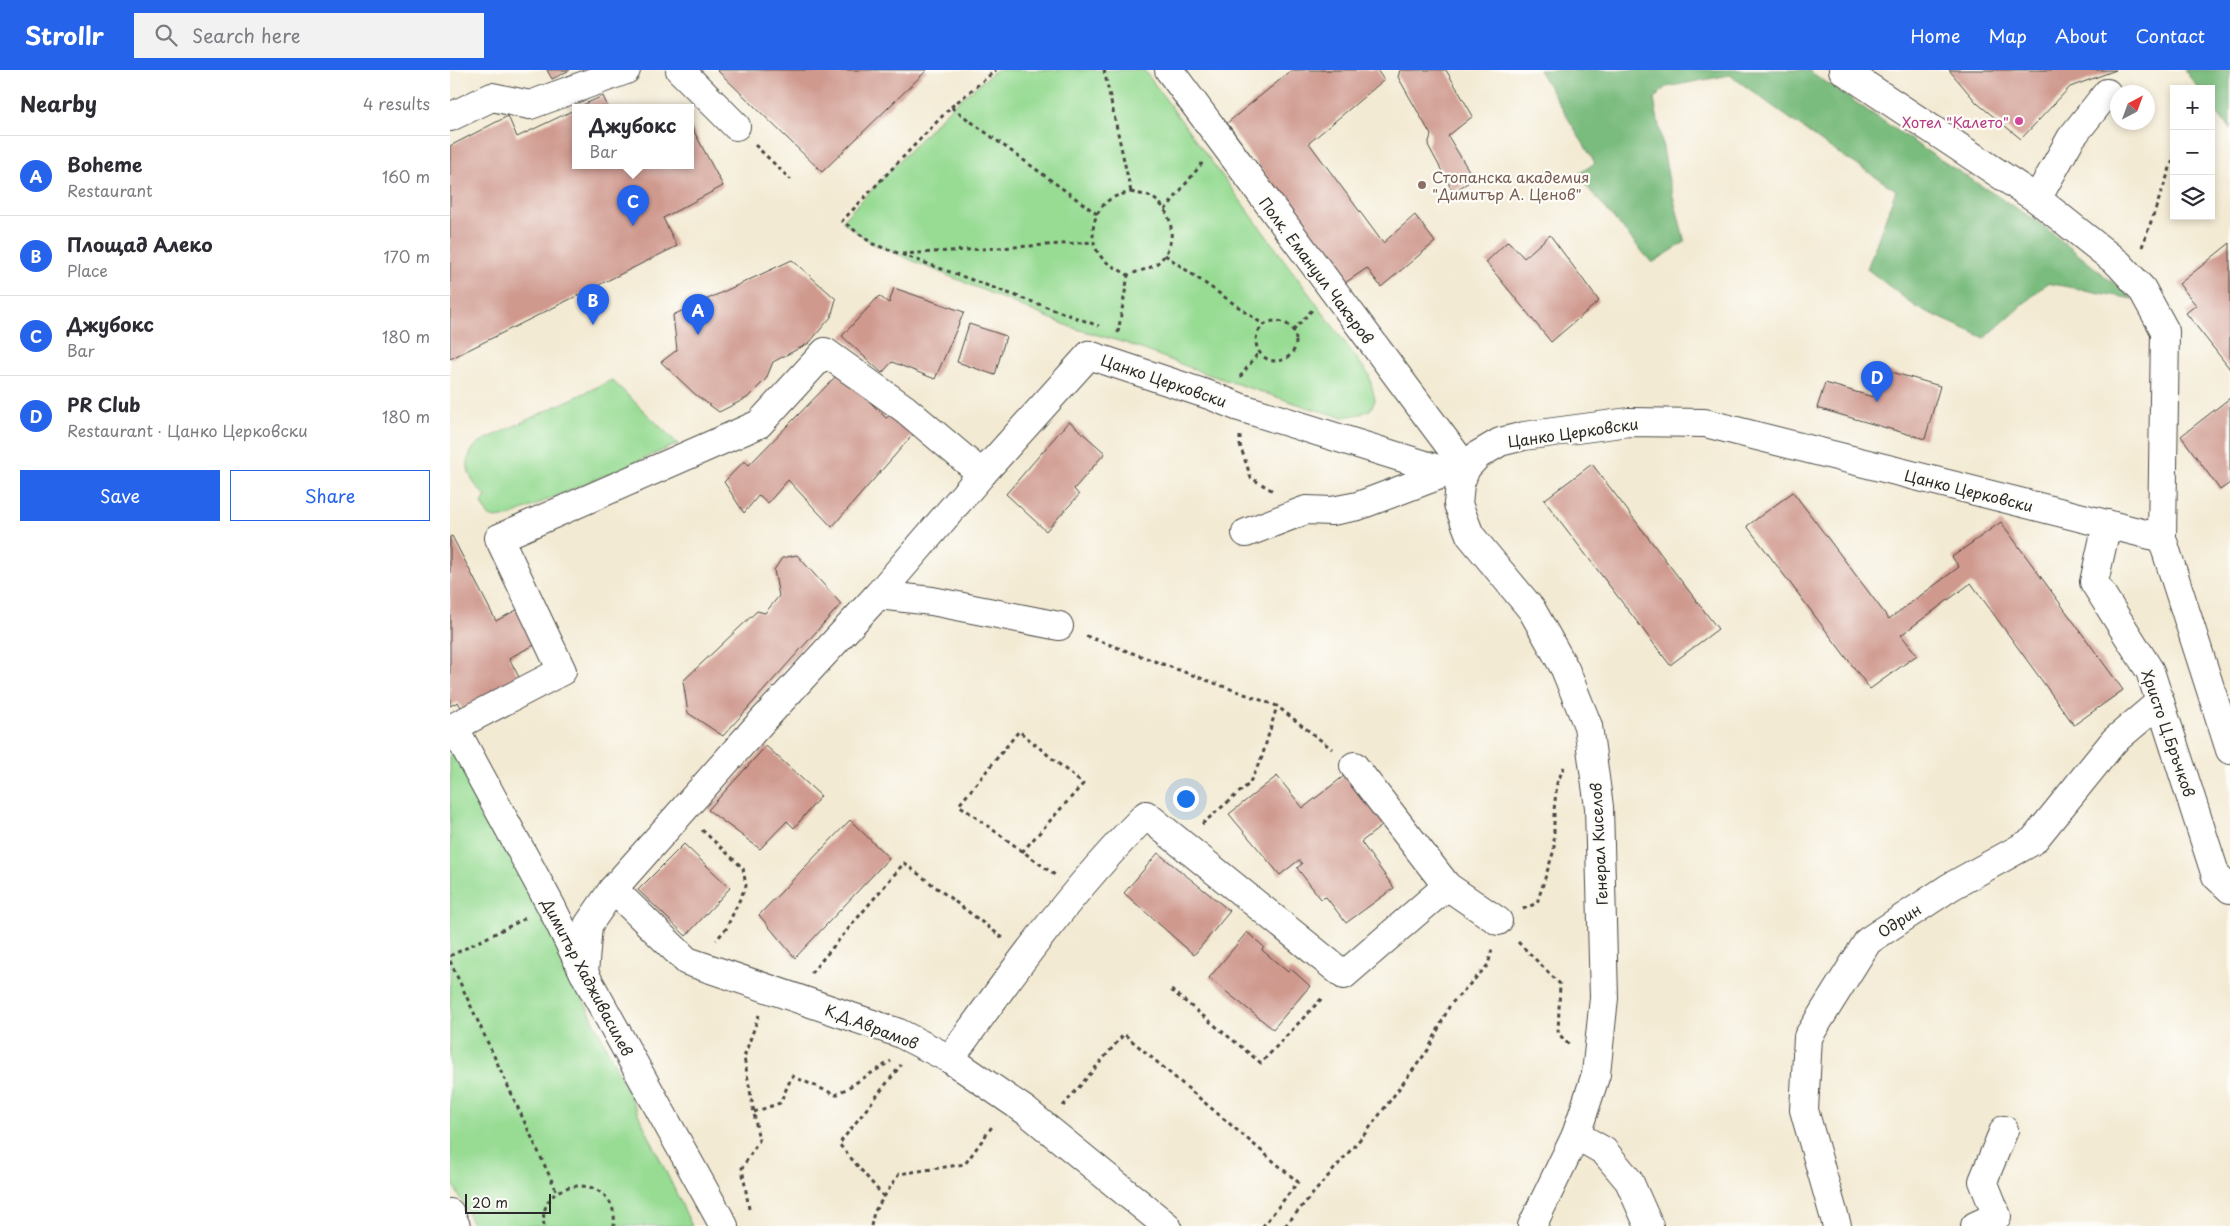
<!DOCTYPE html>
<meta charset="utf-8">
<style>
:root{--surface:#fff;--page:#f2f2f3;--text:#2b2b33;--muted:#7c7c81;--line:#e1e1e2;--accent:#2563eb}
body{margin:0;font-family:"Playpen Sans",sans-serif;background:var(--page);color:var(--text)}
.controls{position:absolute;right:15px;top:15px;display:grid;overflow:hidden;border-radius:0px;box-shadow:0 2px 8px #0003}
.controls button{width:45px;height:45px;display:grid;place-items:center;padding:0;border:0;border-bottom:1px solid var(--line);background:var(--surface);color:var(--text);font:25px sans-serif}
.compass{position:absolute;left:1660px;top:15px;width:45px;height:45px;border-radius:50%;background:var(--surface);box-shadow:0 2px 8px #0003;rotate:41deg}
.scale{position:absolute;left:15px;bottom:12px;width:86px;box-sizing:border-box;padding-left:5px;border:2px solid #2b2b2b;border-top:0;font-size:14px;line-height:18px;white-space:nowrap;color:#2b2b2b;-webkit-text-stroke:4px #fdfcf7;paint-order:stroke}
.you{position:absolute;left:735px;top:728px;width:18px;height:18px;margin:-12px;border:4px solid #fff;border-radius:50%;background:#1a73e8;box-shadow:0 0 0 8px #1a73e833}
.badge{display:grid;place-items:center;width:32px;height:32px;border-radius:50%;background:var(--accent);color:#fff;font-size:16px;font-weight:700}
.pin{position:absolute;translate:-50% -41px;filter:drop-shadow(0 1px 2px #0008)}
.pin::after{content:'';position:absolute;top:26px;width:18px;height:15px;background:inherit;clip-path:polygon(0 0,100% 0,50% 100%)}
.popup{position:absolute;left:122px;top:34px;width:122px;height:65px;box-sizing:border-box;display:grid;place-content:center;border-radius:0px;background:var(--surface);filter:drop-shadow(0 1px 4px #0005);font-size:16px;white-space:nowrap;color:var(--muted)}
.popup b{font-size:19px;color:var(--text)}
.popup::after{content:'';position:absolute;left:50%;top:100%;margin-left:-10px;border:10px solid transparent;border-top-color:var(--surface)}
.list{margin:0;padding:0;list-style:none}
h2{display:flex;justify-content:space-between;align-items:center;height:65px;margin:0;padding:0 20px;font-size:21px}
h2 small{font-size:16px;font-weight:400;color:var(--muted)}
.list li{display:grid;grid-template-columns:32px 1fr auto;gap:15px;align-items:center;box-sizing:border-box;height:80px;padding:0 20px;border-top:1px solid var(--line)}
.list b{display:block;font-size:19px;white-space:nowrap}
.list p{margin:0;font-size:16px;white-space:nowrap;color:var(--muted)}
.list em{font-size:16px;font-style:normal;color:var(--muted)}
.actions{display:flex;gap:10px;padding:15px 20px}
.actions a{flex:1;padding:11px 0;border:1px solid var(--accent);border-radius:0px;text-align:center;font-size:18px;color:var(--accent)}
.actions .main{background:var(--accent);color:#fff}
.icon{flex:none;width:28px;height:28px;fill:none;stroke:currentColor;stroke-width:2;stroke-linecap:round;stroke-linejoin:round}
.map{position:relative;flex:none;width:1780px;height:1156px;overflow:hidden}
header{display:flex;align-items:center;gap:30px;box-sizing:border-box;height:70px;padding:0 25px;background:var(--accent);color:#fff}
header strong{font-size:24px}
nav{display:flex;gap:28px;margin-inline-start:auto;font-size:18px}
.search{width:350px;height:45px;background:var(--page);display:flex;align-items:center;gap:12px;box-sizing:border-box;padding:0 18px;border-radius:0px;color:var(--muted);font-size:19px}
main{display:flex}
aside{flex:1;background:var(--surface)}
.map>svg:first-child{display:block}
.green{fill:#98dc94;stroke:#628460}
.forest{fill:#7abc7e;stroke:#527454}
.building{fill:#cf998e}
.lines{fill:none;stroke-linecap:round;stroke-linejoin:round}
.minor-casing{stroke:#494844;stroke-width:30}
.path{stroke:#494844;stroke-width:3;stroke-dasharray:4 4;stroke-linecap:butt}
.minor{stroke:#fff;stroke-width:28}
.hotel-dot{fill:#d1479c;stroke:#fdfcf7;stroke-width:2}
.education-dot{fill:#8d6e63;stroke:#fdfcf7;stroke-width:2}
.labels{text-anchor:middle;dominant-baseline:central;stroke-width:4.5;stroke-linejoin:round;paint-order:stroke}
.hotel-label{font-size:15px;fill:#b23c85;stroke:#fdfcf7;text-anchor:end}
.education-label{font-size:15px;fill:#785e54;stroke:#fdfcf7;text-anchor:start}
.street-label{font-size:15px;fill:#2b2b2b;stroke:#fdfcf7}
</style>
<header>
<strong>Strollr</strong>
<div class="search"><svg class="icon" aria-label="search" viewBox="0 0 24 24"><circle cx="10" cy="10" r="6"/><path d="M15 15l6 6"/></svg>Search here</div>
<nav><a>Home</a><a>Map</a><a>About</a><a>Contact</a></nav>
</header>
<main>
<aside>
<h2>Nearby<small>4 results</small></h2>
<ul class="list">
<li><span class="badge">A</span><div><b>Boheme</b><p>Restaurant</p></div><em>160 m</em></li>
<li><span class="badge">B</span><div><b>Площад Алеко</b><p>Place</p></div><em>170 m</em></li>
<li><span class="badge">C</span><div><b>Джубокс</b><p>Bar</p></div><em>180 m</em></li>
<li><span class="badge">D</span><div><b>PR Club</b><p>Restaurant · Цанко Церковски</p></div><em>180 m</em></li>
</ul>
<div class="actions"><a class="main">Save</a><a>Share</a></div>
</aside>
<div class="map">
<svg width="1780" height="1156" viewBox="0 0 1780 1156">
<rect width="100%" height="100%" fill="#fdfcf7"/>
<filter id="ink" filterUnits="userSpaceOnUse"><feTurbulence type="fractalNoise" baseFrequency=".02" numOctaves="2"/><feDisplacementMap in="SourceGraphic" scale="10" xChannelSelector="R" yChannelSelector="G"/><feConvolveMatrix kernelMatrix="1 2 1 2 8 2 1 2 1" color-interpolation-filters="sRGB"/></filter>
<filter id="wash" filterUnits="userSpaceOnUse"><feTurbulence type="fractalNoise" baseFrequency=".0096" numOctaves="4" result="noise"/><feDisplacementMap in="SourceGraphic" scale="20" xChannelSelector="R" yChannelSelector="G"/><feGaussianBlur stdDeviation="1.12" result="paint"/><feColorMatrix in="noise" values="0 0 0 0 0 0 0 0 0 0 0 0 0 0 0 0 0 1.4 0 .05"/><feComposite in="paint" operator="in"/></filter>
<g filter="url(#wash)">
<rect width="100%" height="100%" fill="#f3ead3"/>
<g class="green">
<path d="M546,0H694L919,305L925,330L921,339L911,344L893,347L863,339L754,303L676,273L623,258L423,174L392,151L501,37Z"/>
<path d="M162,310L228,374L60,446L45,448L38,445L32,433L36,426C18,411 9,388 30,372Z"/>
<path d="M0,651L242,1156H24L0,1108Z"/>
</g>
<g class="forest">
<path d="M1089,0H1358L1480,83L1591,154L1683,229L1597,213L1535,268L1466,237L1417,199L1446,120L1376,75L1280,5L1216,17L1204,29L1219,111L1235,172L1202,193L1127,105L1145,93Z"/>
<path d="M1734,0H1780V59L1761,35V19H1749Z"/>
</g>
<g id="blocks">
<g class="building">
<path d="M97,0H120L102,9Z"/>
<path d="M267,0H477L372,102Z"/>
<path d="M842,0H927L934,10L859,73L933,173L965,145L985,172L931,217L917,198L895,213L777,53Z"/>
<path d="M950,0H996L1023,46L998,66L1024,109L1003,122L978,75L981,65L948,7Z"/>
<path d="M1499,0H1666L1620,17L1571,69L1527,33Z"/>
<path d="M153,26L158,37H128Z"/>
<path d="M126,39V95H240V54L273,116L213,148L227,176L0,289V76L58,46L67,67Z"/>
<path d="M1100,165L1149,231L1101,272L1036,192L1058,171L1074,188Z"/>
<path d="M1780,173V299L1736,243L1746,235L1729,214Z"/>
<path d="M342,190L386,229L381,247L359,273L323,292L316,309L297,328L269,342L246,325L211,292L227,280L223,245Z"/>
<path d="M444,218L514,242L485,309L442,292L432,303L392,266L429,226L439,233Z"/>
<path d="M519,254L556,266L545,305L507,292Z"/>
<path d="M1431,299L1490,316L1475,369L1367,338L1375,313L1423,327Z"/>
<path d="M390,302L436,348L445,342L467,360L382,457L338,410L318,433L309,425L294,443L274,412L294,391L299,395Z"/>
<path d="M1780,328V413L1770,420L1731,366Z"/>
<path d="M619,351L655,383L624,419L629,425L596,461L556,424Z"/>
<path d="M1142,394L1268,559L1220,595L1094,430Z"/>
<path d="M1343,422L1439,549L1509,497L1502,487L1551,452L1673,620L1624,655L1521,513L1451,565L1467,585L1420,619L1297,456Z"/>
<path d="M2,466L46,551L74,536L92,571L59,588L71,611L13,641L8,632L0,636V467Z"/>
<path d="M347,485L391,534L273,666L238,643L233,611L307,541L315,543L329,526L324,500L332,488Z"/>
<path d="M316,676L371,726L344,758L337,751L310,779L258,740Z"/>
<path d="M899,702L937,752L911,772L944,818L896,853L876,827L871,829L847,798L852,794L849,790L830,805L779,744L827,706L853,738Z"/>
<path d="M400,750L439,788L345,888L309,845Z"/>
<path d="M234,774L280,818L236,866L188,820Z"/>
<path d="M708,783L780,841L744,885L674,823Z"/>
<path d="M797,862L814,877L812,880L838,902L841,899L860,916L823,959L759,908Z"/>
</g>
</g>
</g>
<g filter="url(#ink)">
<use href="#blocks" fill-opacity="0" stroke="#494844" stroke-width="1"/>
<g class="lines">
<g class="minor-casing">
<g id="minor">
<path d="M230,0L286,56"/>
<path d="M719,0L1016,398"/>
<path d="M1393,0L1587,129L1669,194L1692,219L1715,261L1712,468L1780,680"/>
<path d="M0,47L42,27L80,35L176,0"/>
<path d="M1587,129L1621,68L1657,23"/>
<path d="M1016,398L1010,414L1008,434L1020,465L1082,540L1115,599L1138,656L1149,737L1154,928L1146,1004L1126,1065L1154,1081L1179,1111L1199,1156"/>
<path d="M1657,454L1644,512L1700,601L1766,806L1780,819"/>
<path d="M796,463L856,440L882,441L908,436L998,402"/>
<path d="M428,525L482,531L609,556"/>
<path d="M904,696L997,816L1048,851"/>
<path d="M163,819L237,891L449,963L500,989L576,1041L717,1156"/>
<path d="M134,903L138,855L163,819L304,660L428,525L532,404L639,285L762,326L789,337L998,402L1016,398L1028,385L1050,372L1074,366L1179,352L1255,353L1712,468"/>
<path d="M500,989C561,904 622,819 696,745L894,905L997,816"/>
<path d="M0,1143L6,1156"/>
<path d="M274,1156L134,903L101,836L4,657L112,601L49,468L309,354L375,282L455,339L532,404"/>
<path d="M1082,1156L1126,1065"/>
<path d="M1387,1156L1354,1040L1358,967L1418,871L1500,817L1583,771L1664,671L1710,632"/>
<path d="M1525,1156L1547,1146L1533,1111L1554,1060"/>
</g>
</g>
<g class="path">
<path d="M654,0L681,122"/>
<path d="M1748,19V18"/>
<path d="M501,37L546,0"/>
<path d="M305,75L341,110"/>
<path d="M681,122C686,124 694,124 699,126C727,139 729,181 703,196C696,200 685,202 678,205C670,200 661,196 654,190C636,173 641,140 662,128C667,125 675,124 681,122Z"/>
<path d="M715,140L753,92"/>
<path d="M647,144L501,37L392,151L423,174L649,256"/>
<path d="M1692,177L1724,87"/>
<path d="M452,184L644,172"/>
<path d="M715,185L814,255"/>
<circle cx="826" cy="271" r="20"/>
<path d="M843,261L862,240"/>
<path d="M668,263L678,205"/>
<path d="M790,307L809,282"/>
<path d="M790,366V375L801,408L825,422"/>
<path d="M636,566L827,636L882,679"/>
<path d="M752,754L799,714L812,687L827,636"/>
<path d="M252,760L293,798L296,816L276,859L266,870"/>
<path d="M572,782L633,714L569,661L509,735L605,805"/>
<path d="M1073,839L1087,833L1104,780V740L1107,713L1114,697"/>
<path d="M1068,872L1110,914L1108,963L1120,976"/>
<path d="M0,886L76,848"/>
<path d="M0,891L107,1122"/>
<path d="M361,903L454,793L553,868"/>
<path d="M721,920L811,993L874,926"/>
<path d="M613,1036L674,964L848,1112L813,1156"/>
<path d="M304,1042L330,1033L342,1006L386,1025L441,991"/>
<path d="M434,1127L389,1074L451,995"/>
<path d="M299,1139L292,1098L309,1071L294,987L309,945"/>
<path d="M94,1156C86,1104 170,1101 164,1156"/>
<path d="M421,1156L424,1142L449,1104L515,1094L544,1054"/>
<path d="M835,1156L918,1060L978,980L1000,935L1038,895L1042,879"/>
</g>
<use href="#minor" class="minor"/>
</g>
</g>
<circle class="hotel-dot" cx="1569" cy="51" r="5"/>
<circle class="education-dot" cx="972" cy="115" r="5"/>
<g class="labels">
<g class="hotel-label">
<text x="1559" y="51">Хотел "Калето"</text>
</g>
<g class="education-label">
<text x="982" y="106">Стопанска академия<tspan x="982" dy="17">"Димитър А. Ценов"</tspan></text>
</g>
<g class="street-label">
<text transform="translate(867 200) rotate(53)">Полк. Емануил Чакъров</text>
<text transform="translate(714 310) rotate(19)">Цанко Церковски</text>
<text transform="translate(1123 362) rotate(-8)">Цанко Церковски</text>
<text transform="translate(1519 420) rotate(14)">Цанко Церковски</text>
<text transform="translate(1719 663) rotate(71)">Христо Ц.Бръчков</text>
<text transform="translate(1148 774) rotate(-93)">Генерал Киселов</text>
<text transform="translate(1449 850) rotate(-33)">Одрин</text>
<text transform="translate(138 907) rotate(62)">Димитър Хадживасилев</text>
<text transform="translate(422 956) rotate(21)">К.Д.Аврамов</text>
</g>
</g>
</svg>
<div class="controls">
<button>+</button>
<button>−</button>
<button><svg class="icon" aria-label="layers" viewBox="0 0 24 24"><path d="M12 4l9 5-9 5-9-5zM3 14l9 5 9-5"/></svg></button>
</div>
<svg class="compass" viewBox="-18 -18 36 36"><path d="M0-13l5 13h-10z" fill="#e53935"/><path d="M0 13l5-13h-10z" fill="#7c7c81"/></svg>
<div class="scale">20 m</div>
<div class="you"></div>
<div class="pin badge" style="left:248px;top:265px">A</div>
<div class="pin badge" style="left:143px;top:255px">B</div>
<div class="pin badge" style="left:183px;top:156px">C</div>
<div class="popup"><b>Джубокс</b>Bar</div>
<div class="pin badge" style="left:1427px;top:332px">D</div>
</div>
</main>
